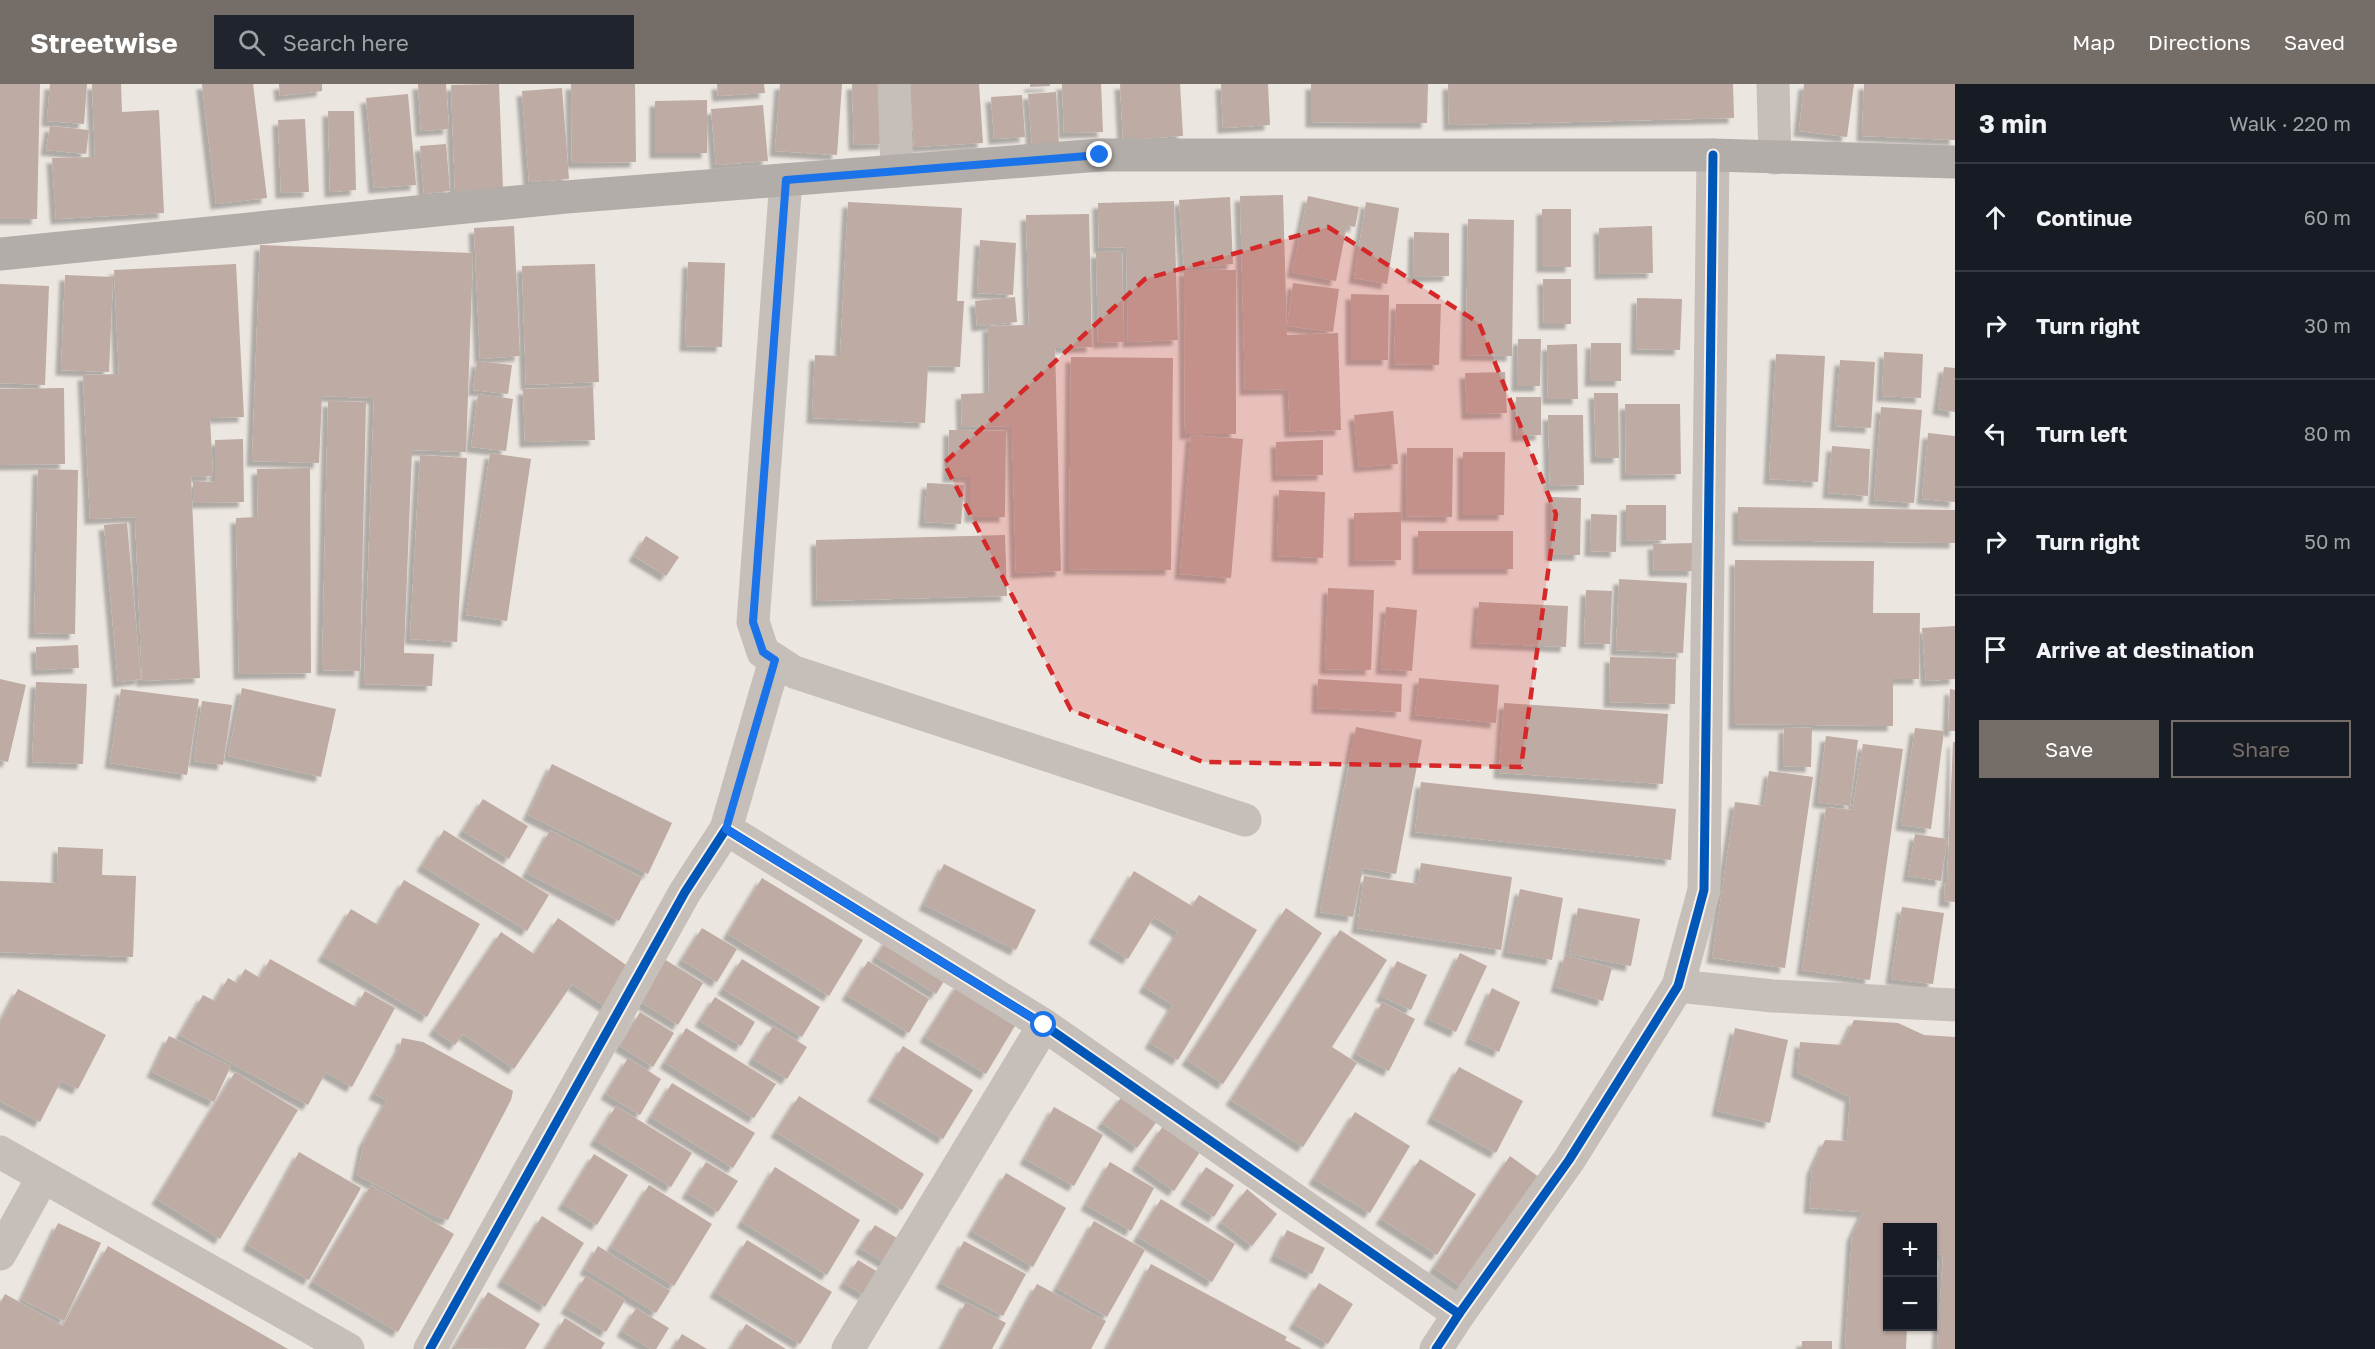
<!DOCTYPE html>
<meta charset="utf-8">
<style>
:root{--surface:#171b24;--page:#20242c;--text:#f1f3f6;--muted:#9ea1a6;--line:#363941;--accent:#756d68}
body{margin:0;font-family:"Golos Text",sans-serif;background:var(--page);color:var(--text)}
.controls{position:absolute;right:18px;bottom:18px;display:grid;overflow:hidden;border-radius:0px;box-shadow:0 2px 4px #0004}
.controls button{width:54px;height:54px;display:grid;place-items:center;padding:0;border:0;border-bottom:2px solid var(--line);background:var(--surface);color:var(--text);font:30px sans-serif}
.stop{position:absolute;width:18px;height:18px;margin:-14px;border:4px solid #1a73e8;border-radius:50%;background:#fff}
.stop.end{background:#1a73e8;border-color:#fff;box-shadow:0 2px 6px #0008}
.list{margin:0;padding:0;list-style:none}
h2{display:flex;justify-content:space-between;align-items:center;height:78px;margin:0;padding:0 24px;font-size:26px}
h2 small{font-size:20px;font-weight:400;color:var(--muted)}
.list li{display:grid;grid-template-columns:39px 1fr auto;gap:18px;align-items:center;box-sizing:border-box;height:108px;padding:0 24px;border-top:2px solid var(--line)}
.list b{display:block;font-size:22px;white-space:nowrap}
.list em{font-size:20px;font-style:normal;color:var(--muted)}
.actions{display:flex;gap:12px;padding:18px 24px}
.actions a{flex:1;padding:14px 0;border:2px solid var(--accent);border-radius:0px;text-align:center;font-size:21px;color:var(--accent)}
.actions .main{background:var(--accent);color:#fff}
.icon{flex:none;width:33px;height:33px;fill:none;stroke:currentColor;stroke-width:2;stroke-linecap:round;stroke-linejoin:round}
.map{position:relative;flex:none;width:1955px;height:1265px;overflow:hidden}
header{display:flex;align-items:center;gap:36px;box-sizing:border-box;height:84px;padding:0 30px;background:var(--accent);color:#fff}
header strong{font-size:28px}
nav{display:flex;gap:33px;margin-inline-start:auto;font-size:21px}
.search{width:420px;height:54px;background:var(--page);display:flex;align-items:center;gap:15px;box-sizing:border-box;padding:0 21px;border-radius:0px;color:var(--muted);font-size:22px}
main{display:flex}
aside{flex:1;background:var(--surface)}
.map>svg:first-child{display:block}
.building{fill:#beaba3;filter:url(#shadow)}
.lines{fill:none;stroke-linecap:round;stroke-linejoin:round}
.minor{stroke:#c5beb9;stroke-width:33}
.major{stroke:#b3ada9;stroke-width:33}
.cycleway-casing{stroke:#f8f0e8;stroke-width:13}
.cycleway{stroke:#0057b8;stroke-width:9}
.route{stroke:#1a73e8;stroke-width:8}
.marked{fill:#d62828;fill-opacity:0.2;stroke:#d62828;stroke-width:4.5;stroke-dasharray:12 8;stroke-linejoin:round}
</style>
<header>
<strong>Streetwise</strong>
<div class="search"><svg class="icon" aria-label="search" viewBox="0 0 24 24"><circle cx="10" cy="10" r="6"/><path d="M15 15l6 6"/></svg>Search here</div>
<nav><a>Map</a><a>Directions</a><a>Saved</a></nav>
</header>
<main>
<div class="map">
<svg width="1955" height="1265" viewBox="0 0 1955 1265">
<defs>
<filter id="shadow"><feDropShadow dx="-5.5" dy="5.5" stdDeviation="1.5" flood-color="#0004"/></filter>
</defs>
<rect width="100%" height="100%" fill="#ece6e0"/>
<g class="building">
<path d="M0,0H40L37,135H0Z"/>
<path d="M50,0H87L84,40L47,37Z"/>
<path d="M92,0H121L122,28L159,26L164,129L56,135L52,74L95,73Z"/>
<path d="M202,0H253L267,114L216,120Z"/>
<path d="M279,0H322V7L280,12Z"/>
<path d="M418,0H446L449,45L421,47Z"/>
<path d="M499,0L503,105L455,107L451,1Z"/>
<path d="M571,0H635L636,78L572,79Z"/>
<path d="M717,0H764L765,9L718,12Z"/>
<path d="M780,0H842L837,71L775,67Z"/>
<path d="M852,0H882L885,60L854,61Z"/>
<path d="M910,0H979L983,59L914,63Z"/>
<path d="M1030,0H1050V2L1030,3Z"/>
<path d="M1062,0H1101L1103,48L1064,49Z"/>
<path d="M1120,0H1180L1183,52L1123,56Z"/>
<path d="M1221,0H1268L1270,41L1223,44Z"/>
<path d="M1311,0H1428L1427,39L1311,38Z"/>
<path d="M1448,0H1733L1734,34L1449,41Z"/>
<path d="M1804,0H1854L1847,53L1799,47Z"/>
<path d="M1864,0H1955V56L1862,52Z"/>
<path d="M562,4L569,95L529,98L522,7Z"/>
<path d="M1056,8L1059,61L1032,62L1028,10Z"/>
<path d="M408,10L416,101L374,104L366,14Z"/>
<path d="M1022,11L1025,53L994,55L991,13Z"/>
<path d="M707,16V69H655V17Z"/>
<path d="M763,21L768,77L716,81L711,25Z"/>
<path d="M328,27H354L356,106L330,108Z"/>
<path d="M305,35L309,108L281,109L278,36Z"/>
<path d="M50,42L89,46L86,70L46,66Z"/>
<path d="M446,60L450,107L424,110L420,62Z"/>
<path d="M1283,111L1287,251L1338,249L1341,346L1290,348L1288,305L1245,306L1240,112Z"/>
<path d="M1308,112L1359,123L1355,143L1347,141L1336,197L1292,188Z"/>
<path d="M1230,113L1233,180L1184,184L1179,116Z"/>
<path d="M1174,117L1178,256L1128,258L1126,163L1099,164L1098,119Z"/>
<path d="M848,118L962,124L957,217H964L960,283L928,282L925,339L812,334L815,271L840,272Z"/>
<path d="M1366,118L1399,124L1387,200L1354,194Z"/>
<rect x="1542" y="125" width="29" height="58"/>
<path d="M1089,130L1092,263L1055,264L1061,487L1016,489L1012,342L962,343L961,310L989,309L988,242L1029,241L1026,131Z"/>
<path d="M1468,135L1514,136L1512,272L1466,271Z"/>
<path d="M514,142L520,272L480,275L474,144Z"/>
<path d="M1652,142L1653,189L1600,190L1599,144Z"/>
<path d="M1414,148L1449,149V192L1413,193Z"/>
<path d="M980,156L1016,159L1013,211L977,209Z"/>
<path d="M260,161L473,169L466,368L412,366L404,569L434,570L432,602L364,600L374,314L322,312L319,379L252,377Z"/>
<path d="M1096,168H1122L1124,258L1098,259Z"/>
<path d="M688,178L725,179L722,263L685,262Z"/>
<path d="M236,180L244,333L210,334L213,392L191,393L200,594L142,597L135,433L90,435L83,291L119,290L114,186Z"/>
<path d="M595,180L599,298L526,301L522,182Z"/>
<path d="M1184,186H1236V350H1185Z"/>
<path d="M65,191L113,193L109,288L61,286Z"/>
<path d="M1543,195H1571V240H1544Z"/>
<path d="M1293,199L1339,205L1333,248L1287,242Z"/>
<path d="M0,200L49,202L45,301L0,299Z"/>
<path d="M1351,210L1389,211L1388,276H1351Z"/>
<path d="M1015,213L1017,238L977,242L975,217Z"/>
<path d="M1637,214L1682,215L1680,266L1636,265Z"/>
<path d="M1396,220H1441L1439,281L1394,280Z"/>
<path d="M1518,255H1541L1540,302H1517Z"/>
<path d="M1591,259H1621V297H1590Z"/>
<path d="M1577,260L1578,315H1548L1547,261Z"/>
<path d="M1884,268L1923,270L1921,314L1882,312Z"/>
<path d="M1776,270L1825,272L1818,398L1769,395Z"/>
<path d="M1071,273L1173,274L1171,486L1069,485Z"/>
<path d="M1840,276L1875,278L1871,344L1835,342Z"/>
<path d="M477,277L512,281L508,310L473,306Z"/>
<path d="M1944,283L1955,284V328L1938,325Z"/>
<path d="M1505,288L1507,329L1467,330L1465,289Z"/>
<path d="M593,303L595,356L525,358L523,305Z"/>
<path d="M64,304L65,380L0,381V305Z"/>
<path d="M1594,309H1618L1619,374H1596Z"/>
<path d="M478,310L513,315L506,367L471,363Z"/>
<path d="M1516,313H1541V351L1517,352Z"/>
<path d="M328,317L366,318L360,587L322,586Z"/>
<path d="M1625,320H1680L1681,390L1626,391Z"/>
<path d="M1881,323L1922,326L1914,419L1874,416Z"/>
<path d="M1393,327L1398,380L1359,383L1354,331Z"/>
<path d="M1548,331H1583L1584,401L1550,402Z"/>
<path d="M949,346L1006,347L1005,433H970V393H948Z"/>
<path d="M1928,349L1955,352V418L1922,415Z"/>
<path d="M1191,351L1243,355L1231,494L1180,490Z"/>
<path d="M243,355L244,418L193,419V397L215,398V356Z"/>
<path d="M1323,356V391L1277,392L1276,358Z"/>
<path d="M1832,362L1870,365L1868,412L1828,409Z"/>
<path d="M1407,364H1453L1452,433L1406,432Z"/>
<path d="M1463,368H1505L1504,431H1463Z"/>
<path d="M490,369L531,375L507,537L466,531Z"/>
<path d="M420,371L467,374L457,558L410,555Z"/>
<path d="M310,384L311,589L239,590L236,434L258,433L257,385Z"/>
<path d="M38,385L78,386L75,550L34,549Z"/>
<path d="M927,399L964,401L961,440L924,438Z"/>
<path d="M1279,406L1325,408L1323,474L1277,472Z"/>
<path d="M1551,413L1581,414L1580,471H1551Z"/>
<path d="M1626,421H1666V456L1626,457Z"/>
<path d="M1738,423L1955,426V459L1738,456Z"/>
<path d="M1401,428V476L1354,477V429Z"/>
<path d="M1591,430L1617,431L1616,468L1590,467Z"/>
<path d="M127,439L141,595L118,598L104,441Z"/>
<rect x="1418" y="447" width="95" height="38"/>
<path d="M1005,451L1007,512L817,517L816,456Z"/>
<path d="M646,452L679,473L666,492L634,472Z"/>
<path d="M1694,459V487H1654L1653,460Z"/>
<path d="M1735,476L1874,477L1873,529H1920L1919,595H1893V642L1734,640Z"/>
<path d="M1619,495L1687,499L1683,569L1616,566Z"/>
<path d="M1328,504L1374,506L1371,586L1325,585Z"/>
<path d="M1586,506L1612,507L1610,560L1584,559Z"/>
<path d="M1479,518L1568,522L1566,563L1476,559Z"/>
<path d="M1386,523L1417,526L1412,587L1381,585Z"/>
<path d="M1955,542V595L1926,597L1922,544Z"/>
<path d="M78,561L79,584L37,586L36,563Z"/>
<path d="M1610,573L1676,575L1675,620L1609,618Z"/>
<path d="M1419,594L1499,601L1496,639L1415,631Z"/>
<path d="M0,595L26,601L8,678L0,676Z"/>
<path d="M1318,595L1402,600L1401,628L1317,624Z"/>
<path d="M36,598L87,600L83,680L32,678Z"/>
<path d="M242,604L336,625L321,693L228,672Z"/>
<path d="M121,605L199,615L187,691L110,679Z"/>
<path d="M1950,605L1955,606V647H1948Z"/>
<path d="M202,617L232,621L223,681L194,677Z"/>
<path d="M1504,619L1668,630L1663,700L1499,689Z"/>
<path d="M1356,643L1422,656L1396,790L1363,784L1353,833L1320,828Z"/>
<path d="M1784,643L1812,644L1811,683L1783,682Z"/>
<path d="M1915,644L1944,647L1931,745L1901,741Z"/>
<path d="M1826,652L1858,656L1850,722L1818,718Z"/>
<path d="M1953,658H1955V818L1944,817L1945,799L1947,798Z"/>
<path d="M1863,660L1903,665L1870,896L1802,886L1826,723L1852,726Z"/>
<path d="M552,680L672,739L648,790L528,731Z"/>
<path d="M1769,687L1813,693L1785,884L1712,874L1735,718L1764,722Z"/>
<path d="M1421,698L1676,725L1671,776L1415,748Z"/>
<path d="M483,715L528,742L509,775L463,747Z"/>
<path d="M444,746L549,811L527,847L422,782Z"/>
<path d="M550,746L642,794L619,837L527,789Z"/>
<path d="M1915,750L1947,755L1941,797L1908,792Z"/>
<path d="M58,763L103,765L102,791L136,792L133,873L0,868V797L57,799Z"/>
<path d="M1421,779L1512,793L1501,866L1357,844L1364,792L1418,800Z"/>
<path d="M944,780L1036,826L1016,866L924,821Z"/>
<path d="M1134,787L1192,822L1199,811L1257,846L1178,976L1150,959L1173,921L1144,903L1178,848L1154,833L1128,875L1094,854Z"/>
<path d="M762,794L863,856L829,912L728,850Z"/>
<path d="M404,796L480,840L427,933L323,872L351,825L378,841Z"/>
<path d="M1520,805L1563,814L1552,876L1507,868Z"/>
<path d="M1902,823L1944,829L1933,900L1891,895Z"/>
<path d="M1286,824L1322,849L1223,1000L1187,976Z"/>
<path d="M1578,824L1640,835L1631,882L1569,870Z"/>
<path d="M558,834L632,885L606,923L572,900L514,985L463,950L455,961L434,946L501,848L534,870Z"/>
<path d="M702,844L737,865L717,898L682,876Z"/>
<path d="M1340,846L1387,876L1332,963L1357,979L1303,1063L1231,1016Z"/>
<path d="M889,853L949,889L936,910L876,873Z"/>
<path d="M1460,869L1487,882L1456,948L1429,935Z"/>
<path d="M1565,871L1612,884L1603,917L1556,903Z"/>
<path d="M270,875L356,923L365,907L395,924L352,1003L326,988L308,1021L180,951L203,911L215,917L228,894L237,899L245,885L260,894Z"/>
<path d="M664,875L703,899L678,941L639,917Z"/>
<path d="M742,875L820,923L802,953L723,905Z"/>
<path d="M868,877L929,915L909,949L847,911Z"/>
<path d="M1397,877L1427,891L1411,926L1381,912Z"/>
<path d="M959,899L1019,935L986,990L925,953Z"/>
<path d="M1492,904L1520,918L1499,968L1470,955Z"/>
<path d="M18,905L106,951L78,1005L61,997L40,1038L0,1017V939Z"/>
<path d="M715,913L755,938L741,962L700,937Z"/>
<path d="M1382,918L1415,935L1389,987L1356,970Z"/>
<path d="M640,928L674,949L653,983L620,962Z"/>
<path d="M1854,936L1898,939L1924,951L1955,953V1265H1937L1943,1171L1932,1170V1144H1888V1242H1907L1906,1265H1845L1852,1152L1863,1128L1809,1124L1812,1085L1825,1056L1847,1057L1850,1013L1797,988L1800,958L1842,961Z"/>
<path d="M773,942L807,963L787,995L753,975Z"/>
<path d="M686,944L776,1000L754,1034L665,979Z"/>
<path d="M1735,944L1788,956L1770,1039L1717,1027Z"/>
<path d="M169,952L231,982L214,1018L152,988Z"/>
<path d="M402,954L423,958L513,1007L511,1016L448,1136L437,1133L357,1091L364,1058L387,1016L374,1010L400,963Z"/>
<path d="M903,962L973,1006L943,1055L873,1012Z"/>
<path d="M628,974L661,995L640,1031L606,1010Z"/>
<path d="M1459,983L1523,1017L1496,1069L1432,1034Z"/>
<path d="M235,988L298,1026L220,1155L157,1115Z"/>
<path d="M672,999L755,1049L733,1084L651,1033Z"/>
<path d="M1123,1011L1158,1036L1137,1064L1102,1039Z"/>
<path d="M799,1012L924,1090L902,1126L776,1048Z"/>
<path d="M616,1022L692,1069L671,1103L595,1056Z"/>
<path d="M1054,1023L1103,1051L1074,1102L1025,1075Z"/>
<path d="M1355,1028L1410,1062L1370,1129L1314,1095Z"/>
<path d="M1163,1042L1200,1068L1174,1107L1137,1081Z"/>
<path d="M299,1068L361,1104L309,1196L248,1161Z"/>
<path d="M594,1070L628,1091L597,1141L563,1120Z"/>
<path d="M1510,1072L1539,1093L1463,1204L1434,1184Z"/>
<path d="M1420,1075L1476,1110L1437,1171L1381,1135Z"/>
<path d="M706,1078L738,1097L718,1128L687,1109Z"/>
<path d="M1110,1078L1154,1104L1131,1147L1086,1121Z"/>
<path d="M775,1083L860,1136L827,1191L742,1138Z"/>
<path d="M1206,1083L1234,1101L1214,1133L1185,1115Z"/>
<path d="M1006,1089L1066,1124L1033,1183L972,1147Z"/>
<path d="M371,1101L454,1150L398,1248L313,1198Z"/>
<path d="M649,1101L712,1140L674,1202L611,1163Z"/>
<path d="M1247,1105L1277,1130L1252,1162L1221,1138Z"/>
<path d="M1161,1115L1235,1160L1212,1198L1138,1153Z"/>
<path d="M542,1132L584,1159L545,1223L502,1197Z"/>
<path d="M1094,1137L1145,1166L1107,1233L1057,1204Z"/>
<path d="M58,1139L101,1159L64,1237L22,1216Z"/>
<path d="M875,1141L902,1157L887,1180L860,1164Z"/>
<path d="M1287,1146L1325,1164L1312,1190L1275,1172Z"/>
<path d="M747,1156L832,1208L800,1260L715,1208Z"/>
<path d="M964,1157L1026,1190L1003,1232L941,1199Z"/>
<path d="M108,1162L288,1265H0V1219L5,1210L63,1242Z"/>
<path d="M598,1162L670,1207L656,1229L585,1185Z"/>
<path d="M858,1176L878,1188L864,1211L844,1199Z"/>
<path d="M1151,1180L1287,1253L1285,1256L1302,1265H1107Z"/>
<path d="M586,1192L625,1216L606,1248L566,1224Z"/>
<path d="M1319,1199L1353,1220L1328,1260L1294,1240Z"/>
<path d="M1037,1200L1106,1237L1091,1265H1002Z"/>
<path d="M488,1208L540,1240L525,1265L454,1264Z"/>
<path d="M966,1218L1006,1239L992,1265H942Z"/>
<path d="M636,1224L669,1244L656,1265H651L622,1247Z"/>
<path d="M565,1234L605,1259L601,1265H546Z"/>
<path d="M746,1240L786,1265H731Z"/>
<path d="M682,1250L707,1265H673Z"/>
<rect x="1802" y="1257" width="30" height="8"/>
</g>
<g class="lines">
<g class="minor">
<path d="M894,0L897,87"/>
<path d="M1773,0L1775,74"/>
<path d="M786,96L753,538L763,568L794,588L1245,736"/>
<path d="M726,745L775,576"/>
<path d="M1678,902L1773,912L1955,921"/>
<path d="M0,1068L348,1265"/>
<path d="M0,1170L43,1093"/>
<path d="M430,1265L685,808L726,745L1044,941L1459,1230"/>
<path d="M848,1265L1044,941"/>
<path d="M1436,1265L1459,1230L1569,1076L1678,902L1704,806L1713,71"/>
</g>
<path class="major" d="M0,170L566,113L1100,71H1713L1955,78"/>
<g class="cycleway-casing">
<g id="cycleway">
<path d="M430,1265L685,808L726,745L1044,941L1459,1230"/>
<path d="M1436,1265L1459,1230L1569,1076L1678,902L1704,806L1713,71"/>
</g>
</g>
<use href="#cycleway" class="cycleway"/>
</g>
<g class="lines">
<path class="route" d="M1044,941L726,745L775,576L763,568L753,538L786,96L1100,71"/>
</g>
<path class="marked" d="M1328,143L1479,239L1556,430L1521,683L1203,678L1071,626L944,379L1145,195Z"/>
</svg>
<div class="controls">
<button>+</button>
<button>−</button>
</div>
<div class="stop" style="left:1044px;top:941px"></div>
<div class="stop end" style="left:1100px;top:71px"></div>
</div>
<aside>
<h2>3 min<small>Walk · 220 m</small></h2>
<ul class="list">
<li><svg class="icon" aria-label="ahead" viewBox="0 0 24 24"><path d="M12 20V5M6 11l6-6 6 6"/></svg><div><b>Continue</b></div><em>60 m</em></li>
<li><svg class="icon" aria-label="right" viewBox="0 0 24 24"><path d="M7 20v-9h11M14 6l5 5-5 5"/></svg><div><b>Turn right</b></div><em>30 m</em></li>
<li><svg class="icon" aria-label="left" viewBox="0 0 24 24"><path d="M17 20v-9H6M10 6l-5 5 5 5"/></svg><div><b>Turn left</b></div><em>80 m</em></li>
<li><svg class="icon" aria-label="right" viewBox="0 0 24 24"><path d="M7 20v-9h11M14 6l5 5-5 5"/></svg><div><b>Turn right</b></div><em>50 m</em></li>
<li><svg class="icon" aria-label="arrive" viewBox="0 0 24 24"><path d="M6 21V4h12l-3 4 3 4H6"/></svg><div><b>Arrive at destination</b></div></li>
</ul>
<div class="actions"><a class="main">Save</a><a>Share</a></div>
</aside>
</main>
